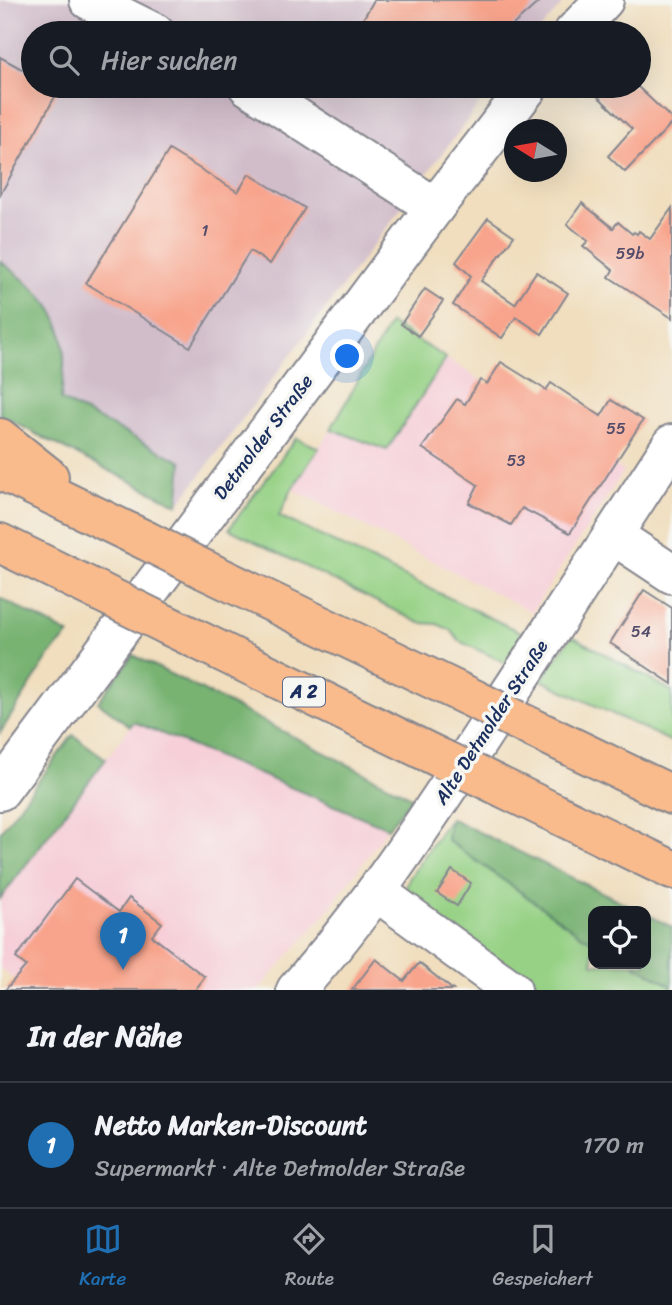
<!DOCTYPE html>
<html lang="de">
<meta charset="utf-8">
<style>
:root{--surface:#171b24;--page:#20242c;--text:#f1f3f6;--muted:#9ea1a6;--line:#363941;--accent:#1f6fb2}
body{margin:0;font-family:Sriracha,sans-serif;background:var(--page);color:var(--text)}
.controls{position:absolute;right:21px;bottom:21px;display:grid;overflow:hidden;border-radius:14px;box-shadow:0 7px 28px #0002}
.controls button{width:63px;height:63px;display:grid;place-items:center;padding:0;border:0;border-bottom:2px solid var(--line);background:var(--surface);color:var(--text);font:35px sans-serif}
.compass{position:absolute;left:504px;top:119px;width:63px;height:63px;border-radius:50%;background:var(--surface);box-shadow:0 7px 28px #0002;rotate:281deg}
.you{position:absolute;left:348px;top:357px;width:24px;height:24px;margin:-18px;border:5px solid #fff;border-radius:50%;background:#1a73e8;box-shadow:0 0 0 10px #1a73e833}
.badge{display:grid;place-items:center;width:46px;height:46px;border-radius:50%;background:var(--accent);color:#fff;font-size:23px;font-weight:700}
.pin{position:absolute;translate:-50% -58px;filter:drop-shadow(0 2px 4px #0008)}
.pin::after{content:'';position:absolute;top:37px;width:24px;height:21px;background:inherit;clip-path:polygon(0 0,100% 0,50% 100%)}
.list{margin:0;padding:0;list-style:none}
h2{display:flex;justify-content:space-between;align-items:center;height:91px;margin:0;padding:0 28px;font-size:30px}
h2 small{font-size:23px;font-weight:400;color:var(--muted)}
.list li{display:grid;grid-template-columns:46px 1fr auto;gap:21px;align-items:center;box-sizing:border-box;height:126px;padding:0 28px;border-top:2px solid var(--line)}
.list b{display:block;font-size:26px;white-space:nowrap}
.list p{margin:0;font-size:23px;white-space:nowrap;color:var(--muted)}
.list em{font-size:23px;font-style:normal;color:var(--muted)}
.icon{flex:none;width:38px;height:38px;fill:none;stroke:currentColor;stroke-width:2;stroke-linecap:round;stroke-linejoin:round}
.map{position:relative;flex:none;width:672px;height:990px;overflow:hidden}
.search{position:absolute;background:var(--surface);box-shadow:0 7px 28px #0002;left:21px;right:21px;top:21px;height:77px;display:flex;align-items:center;gap:18px;box-sizing:border-box;padding:0 24px;border-radius:38px;color:var(--muted);font-size:26px}
.sheet{height:217px;background:var(--surface)}
nav{display:flex;justify-content:space-around;align-items:center;box-sizing:border-box;height:98px;border-top:2px solid var(--line);background:var(--surface);font-size:19px;color:var(--muted)}
nav a{display:grid;justify-items:center;gap:4px}
nav .on{color:var(--accent)}
.map>svg:first-child{display:block}
.built{fill:#f6cfd8}
.industrial{fill:#d1bdca}
.green{fill:#96d185;stroke:#588072;stroke-width:2}
.forest{fill:#78b372;stroke:#4a7168;stroke-width:2}
.building{fill:#f8a48c}
.lines{fill:none;stroke-linecap:round;stroke-linejoin:round}
.minor-casing{stroke:#86868e;stroke-width:42}
.highway-casing{stroke:#86868e;stroke-width:42}
.minor{stroke:#fff;stroke-width:38}
.highway{stroke:#fabb8c;stroke-width:38}
.highway-bridge-casing{stroke:#86868e;stroke-width:42;stroke-linecap:butt}
.highway-bridge{stroke:#fabb8c;stroke-width:38}
.labels{text-anchor:middle;dominant-baseline:central;stroke-width:7;stroke-linejoin:round;paint-order:stroke}
.number-label{font-size:16px;fill:#524c6a}
.shield{fill:#f6f6f2;stroke:#5d6b8a;stroke-width:2}
.shield-label{font-size:18px;font-weight:bold;fill:#1b2f5e}
.street-label{font-size:19px;fill:#1b2f5e;stroke:#f6f6f2}
</style>
<div class="map">
<svg width="672" height="990" viewBox="0 0 672 990">
<rect width="100%" height="100%" fill="#f6f6f2"/>
<filter id="ink" filterUnits="userSpaceOnUse"><feTurbulence type="fractalNoise" baseFrequency=".0143" numOctaves="2"/><feDisplacementMap in="SourceGraphic" scale="14" xChannelSelector="R" yChannelSelector="G"/><feConvolveMatrix kernelMatrix="1 2 1 2 8 2 1 2 1" color-interpolation-filters="sRGB"/></filter>
<filter id="wash" filterUnits="userSpaceOnUse"><feTurbulence type="fractalNoise" baseFrequency=".00686" numOctaves="4" result="noise"/><feDisplacementMap in="SourceGraphic" scale="28" xChannelSelector="R" yChannelSelector="G"/><feGaussianBlur stdDeviation="1.57" result="paint"/><feColorMatrix in="noise" values="0 0 0 0 0 0 0 0 0 0 0 0 0 0 0 0 0 1.4 0 .05"/><feComposite in="paint" operator="in"/></filter>
<g filter="url(#wash)">
<rect width="100%" height="100%" fill="#f0debe"/>
<g class="built">
<path d="M446,358L624,471L532,612L292,489L331,429L387,449Z"/>
<path d="M134,722L388,828L326,913L258,990H27L0,968V899Z"/>
</g>
<path class="industrial" d="M0,0H566L537,33H33V86H493L178,505L181,462L61,400L64,356L58,320L37,289L0,261Z"/>
<g class="green">
<path d="M390,323L446,358L387,450L331,429Z"/>
<path d="M296,438L319,448L292,489L279,516L522,633L508,664L459,641L451,630L437,624L420,623L229,529Z"/>
<path d="M572,636L672,691V742L541,680Z"/>
<path d="M450,818L447,840L581,935L593,942V964H633L672,986V990H535L412,900L405,890L410,877Z"/>
</g>
<g class="forest">
<path d="M0,261C35,289 64,306 64,356C65,371 62,385 61,400L182,462L178,505L36,434L0,414Z"/>
<path d="M0,598L69,634L49,656L0,733Z"/>
<path d="M133,655L412,797L388,828L134,722L130,726L98,702Z"/>
<path d="M73,735L106,759L0,899V832Z"/>
<path d="M450,818L640,911H593V942L581,935L447,840Z"/>
<path d="M646,914L672,927V986L633,964H646Z"/>
</g>
<g id="blocks">
<g class="building">
<path d="M374,0H541L504,33H355Z"/>
<path d="M0,57L33,75V86H61L0,195Z"/>
<path d="M587,86H637L672,119V123L625,172L608,156L632,129Z"/>
<path d="M169,150L238,192L249,174L305,208L270,264L250,251L190,347L86,283Z"/>
<path d="M582,203L613,228L618,222L632,234L634,232L637,234L639,231L650,239L672,208V318L609,277L613,270L583,246L588,241L567,224Z"/>
<path d="M488,218L514,236L481,281L515,304L536,272L568,293L542,334L516,317L502,338L453,305L471,276L456,262Z"/>
<path d="M425,289L443,301L418,336L401,324Z"/>
<path d="M501,362L546,390L551,383L601,416L611,400L643,420L570,533L522,508L511,525L469,503L478,485L422,448L457,399L465,404L480,380L487,384Z"/>
<path d="M644,590L672,608V684L610,643Z"/>
<path d="M452,870L471,883L457,906L437,893Z"/>
<path d="M75,879L119,912L129,898L162,923L152,936L205,977L195,990H5L26,966L16,958Z"/>
<path d="M376,959L404,981L419,963L453,990H352Z"/>
</g>
</g>
</g>
<g filter="url(#ink)">
<use href="#blocks" fill-opacity="0" stroke="#86868e" stroke-width="2"/>
<g class="lines">
<g class="minor-casing">
<g id="minor">
<path d="M89,0L155,33"/>
<path d="M573,33L604,0"/>
<path d="M248,86L435,207"/>
<path d="M613,535L672,574"/>
<path d="M0,791L435,207L529,86"/>
<path d="M377,892L512,990"/>
<path d="M296,990C363,916 417,834 472,751C539,649 605,547 672,444"/>
</g>
</g>
<g class="highway-casing">
<g id="highway">
<path d="M0,438L49,477"/>
<path d="M0,470L145,540"/>
<path d="M0,543L98,591"/>
<path d="M205,570L478,701"/>
<path d="M165,624L442,759"/>
<path d="M516,720L672,795"/>
<path d="M481,777L672,870"/>
</g>
</g>
<use href="#minor" class="minor"/>
<use href="#highway" class="highway"/>
<g class="highway-bridge-casing">
<g id="highway-bridge">
<path d="M145,540L205,570"/>
<path d="M98,591L165,624"/>
<path d="M478,701L516,720"/>
<path d="M442,759L481,777"/>
</g>
</g>
<use href="#highway-bridge" class="highway-bridge"/>
</g>
</g>
<g class="labels">
<g class="number-label">
<text x="205" y="230">1</text>
<text x="630" y="253">59b</text>
<text x="616" y="428">55</text>
<text x="516" y="460">53</text>
<text x="641" y="631">54</text>
</g>
<rect class="shield" x="283" y="677.5" width="42" height="29" rx="5"/>
<g class="shield-label">
<text x="304" y="692">A 2</text>
</g>
<g class="street-label">
<text transform="translate(263 437) rotate(-53)">Detmolder Straße</text>
<text transform="translate(491 722) rotate(-57)">Alte Detmolder Straße</text>
</g>
</g>
</svg>
<div class="controls">
<button><svg class="icon" aria-label="locate" viewBox="0 0 24 24"><circle cx="12" cy="12" r="6"/><path d="M12 2v4M12 18v4M2 12h4M18 12h4"/></svg></button>
</div>
<svg class="compass" viewBox="-18 -18 36 36"><path d="M0-13l5 13h-10z" fill="#e53935"/><path d="M0 13l5-13h-10z" fill="#9ea1a6"/></svg>
<div class="you"></div>
<div class="pin badge" style="left:123px;top:970px">1</div>
<div class="search"><svg class="icon" aria-label="search" viewBox="0 0 24 24"><circle cx="10" cy="10" r="6"/><path d="M15 15l6 6"/></svg>Hier suchen</div>
</div>
<section class="sheet">
<h2>In der Nähe<small></small></h2>
<ul class="list">
<li><span class="badge">1</span><div><b>Netto Marken-Discount</b><p>Supermarkt · Alte Detmolder Straße</p></div><em>170 m</em></li>
</ul>
</section>
<nav>
<a class="on"><svg class="icon" aria-label="map" viewBox="0 0 24 24"><path d="M3 6l6-2 6 2 6-2v14l-6 2-6-2-6 2zM9 4v14M15 6v14"/></svg>Karte</a>
<a><svg class="icon" aria-label="directions" viewBox="0 0 24 24"><path d="M12 3l9 9-9 9-9-9zM9 14v-3h6M13 9l2 2-2 2"/></svg>Route</a>
<a><svg class="icon" aria-label="saved" viewBox="0 0 24 24"><path d="M7 4h10v16l-5-4-5 4z"/></svg>Gespeichert</a>
</nav>
